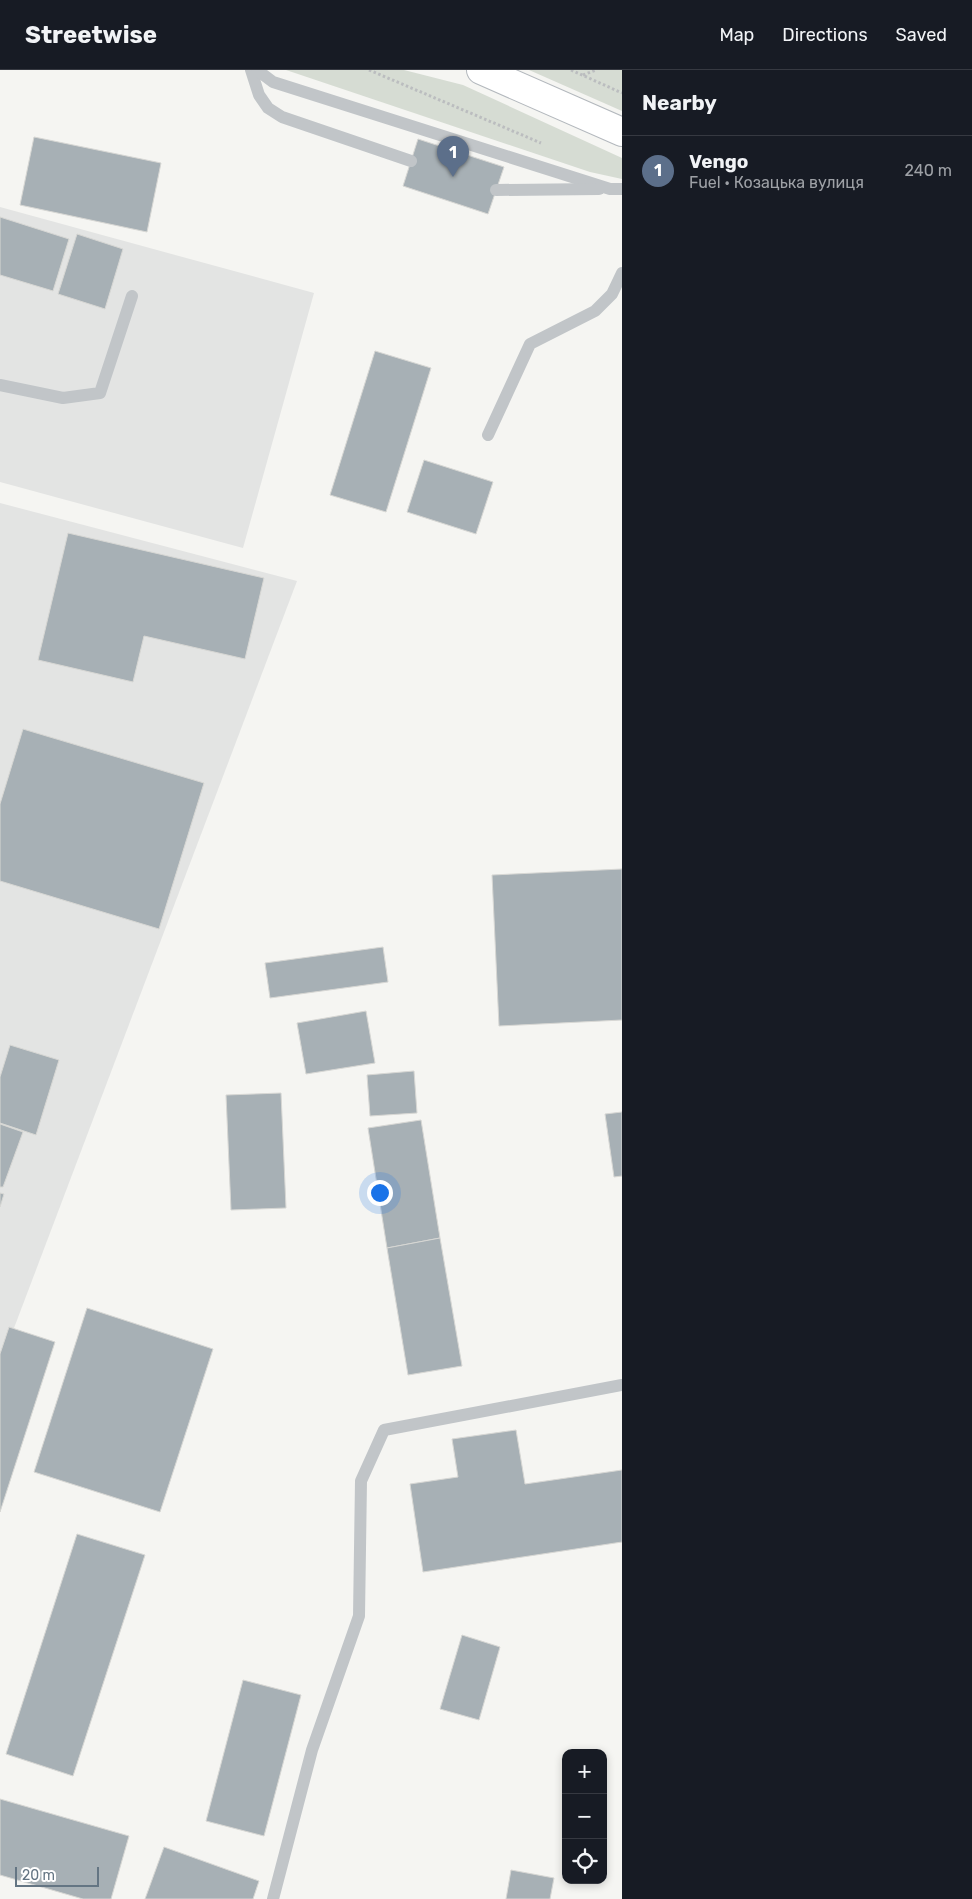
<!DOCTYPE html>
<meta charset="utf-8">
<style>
:root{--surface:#171b24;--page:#242831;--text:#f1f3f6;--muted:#9ea1a6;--line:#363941;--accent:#e45223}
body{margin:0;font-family:Rubik,sans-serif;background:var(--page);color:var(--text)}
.controls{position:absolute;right:15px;bottom:15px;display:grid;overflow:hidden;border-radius:10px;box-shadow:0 2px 8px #0003}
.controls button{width:45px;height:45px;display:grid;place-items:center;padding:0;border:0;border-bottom:1px solid var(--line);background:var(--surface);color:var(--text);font:25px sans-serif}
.scale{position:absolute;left:15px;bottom:12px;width:84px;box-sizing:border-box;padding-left:5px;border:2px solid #647583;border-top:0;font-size:14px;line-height:18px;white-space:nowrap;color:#647583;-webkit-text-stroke:4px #fff;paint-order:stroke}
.you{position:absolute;left:379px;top:1122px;width:18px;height:18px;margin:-12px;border:4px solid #fff;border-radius:50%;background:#1a73e8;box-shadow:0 0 0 8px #1a73e833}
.badge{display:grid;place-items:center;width:32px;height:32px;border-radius:50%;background:var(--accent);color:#fff;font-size:16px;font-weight:700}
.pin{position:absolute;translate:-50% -41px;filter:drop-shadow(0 1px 2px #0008)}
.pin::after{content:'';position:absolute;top:26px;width:18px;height:15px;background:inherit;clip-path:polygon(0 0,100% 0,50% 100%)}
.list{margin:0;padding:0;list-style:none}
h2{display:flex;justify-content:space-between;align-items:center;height:65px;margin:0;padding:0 20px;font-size:21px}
h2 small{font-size:16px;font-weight:400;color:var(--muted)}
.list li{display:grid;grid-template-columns:32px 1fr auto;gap:15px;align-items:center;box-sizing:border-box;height:70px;padding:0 20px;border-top:1px solid var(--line)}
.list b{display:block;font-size:19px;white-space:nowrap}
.list p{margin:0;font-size:16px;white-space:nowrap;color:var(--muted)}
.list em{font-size:16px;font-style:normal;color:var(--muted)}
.icon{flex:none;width:28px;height:28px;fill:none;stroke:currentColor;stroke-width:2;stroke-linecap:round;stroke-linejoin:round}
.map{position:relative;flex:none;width:622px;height:1829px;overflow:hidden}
header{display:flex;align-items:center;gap:30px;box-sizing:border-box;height:70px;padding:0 25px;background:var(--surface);border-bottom:1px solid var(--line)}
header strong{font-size:24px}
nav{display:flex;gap:28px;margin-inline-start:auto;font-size:18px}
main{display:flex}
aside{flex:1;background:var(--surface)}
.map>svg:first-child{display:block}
.built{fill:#e3e4e3}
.green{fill:#d6dcd3}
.building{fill:#a7b0b5;stroke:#d7d7d4}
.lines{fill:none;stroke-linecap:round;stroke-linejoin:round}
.secondary-casing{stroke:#b3b8bd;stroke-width:30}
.path{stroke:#bbbdbf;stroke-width:3;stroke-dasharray:2.5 2.5;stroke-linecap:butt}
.service{stroke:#c1c5c8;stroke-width:12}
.secondary{stroke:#fff;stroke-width:28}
</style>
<header>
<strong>Streetwise</strong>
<nav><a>Map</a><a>Directions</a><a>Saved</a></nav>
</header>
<main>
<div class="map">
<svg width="622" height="1829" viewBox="0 0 622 1829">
<rect width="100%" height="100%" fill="#f5f5f2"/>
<g class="built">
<path d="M0,137L314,223L243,478L0,412Z"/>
<path d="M0,433L297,511L0,1295Z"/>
</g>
<g class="green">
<path d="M286,0H404L463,15L622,88V109L590,102Z"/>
<path d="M529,0H622V41Z"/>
</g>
<g class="building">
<path d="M34,67L161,93L147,162L20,135Z"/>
<path d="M418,69L504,97L488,144L403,116Z"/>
<path d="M0,147L69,169L53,221L0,205Z"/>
<path d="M77,164L123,179L105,239L58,224Z"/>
<path d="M375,281L431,298L386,442L330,425Z"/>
<path d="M424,390L493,412L476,464L407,442Z"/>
<path d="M68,463L264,508L245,589L144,566L133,612L38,590Z"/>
<path d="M23,659L204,713L159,859L0,811V734Z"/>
<path d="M622,799V950L499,956L492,805Z"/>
<path d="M383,877L388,912L270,928L265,893Z"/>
<path d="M366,941L375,993L306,1004L297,953Z"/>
<path d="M10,975L59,990L36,1065L0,1053V1007Z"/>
<path d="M414,1001L417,1043L370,1046L367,1005Z"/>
<path d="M281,1023L286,1138L231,1140L226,1025Z"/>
<path d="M622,1042V1106L614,1107L605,1044Z"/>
<path d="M421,1050L440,1168L387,1178L368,1058Z"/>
<path d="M0,1054L23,1062L3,1117H0Z"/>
<path d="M0,1123L4,1124L0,1137Z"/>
<path d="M440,1168L462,1296L408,1305L387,1178Z"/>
<path d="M87,1238L213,1279L160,1442L34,1402Z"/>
<path d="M9,1257L55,1272L0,1442V1284Z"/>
<path d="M516,1360L525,1414L622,1400V1472L423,1502L410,1414L458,1407L452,1369Z"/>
<path d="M77,1464L145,1485L73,1706L6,1684Z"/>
<path d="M462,1565L500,1577L479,1650L440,1639Z"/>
<path d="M243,1610L301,1625L264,1766L206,1751Z"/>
<path d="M0,1729L129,1766L111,1829H83L0,1805Z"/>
<path d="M164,1777L259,1811L253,1829H145Z"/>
<path d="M511,1800L554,1808L550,1829H506Z"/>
</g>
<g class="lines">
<g class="secondary-casing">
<path id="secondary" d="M481,0L622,62"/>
</g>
<g class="path">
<path d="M369,0L541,73"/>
<path d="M571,0L622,23"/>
<path d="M583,5L596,0"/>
</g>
<g class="service">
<path d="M251,0L259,25L268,38L282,47L411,91"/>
<path d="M257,0L273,12L610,119H622"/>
<path d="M496,120L599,119"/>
<path d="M0,315L63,328L100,323L132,226"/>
<path d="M488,365L530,274L595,241L612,224L622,203"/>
<path d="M273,1829L312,1680L359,1546L361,1411L384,1360L622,1315"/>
</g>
<use href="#secondary" class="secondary"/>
</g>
</svg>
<div class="controls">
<button>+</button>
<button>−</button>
<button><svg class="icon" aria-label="locate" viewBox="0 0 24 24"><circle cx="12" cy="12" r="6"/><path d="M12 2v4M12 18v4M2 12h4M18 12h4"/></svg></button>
</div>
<div class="scale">20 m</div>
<div class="you"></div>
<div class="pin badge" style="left:453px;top:107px;background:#5c6f8a">1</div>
</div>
<aside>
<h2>Nearby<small></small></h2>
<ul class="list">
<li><span class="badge" style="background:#5c6f8a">1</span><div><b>Vengo</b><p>Fuel · Козацька вулиця</p></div><em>240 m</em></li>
</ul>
</aside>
</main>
